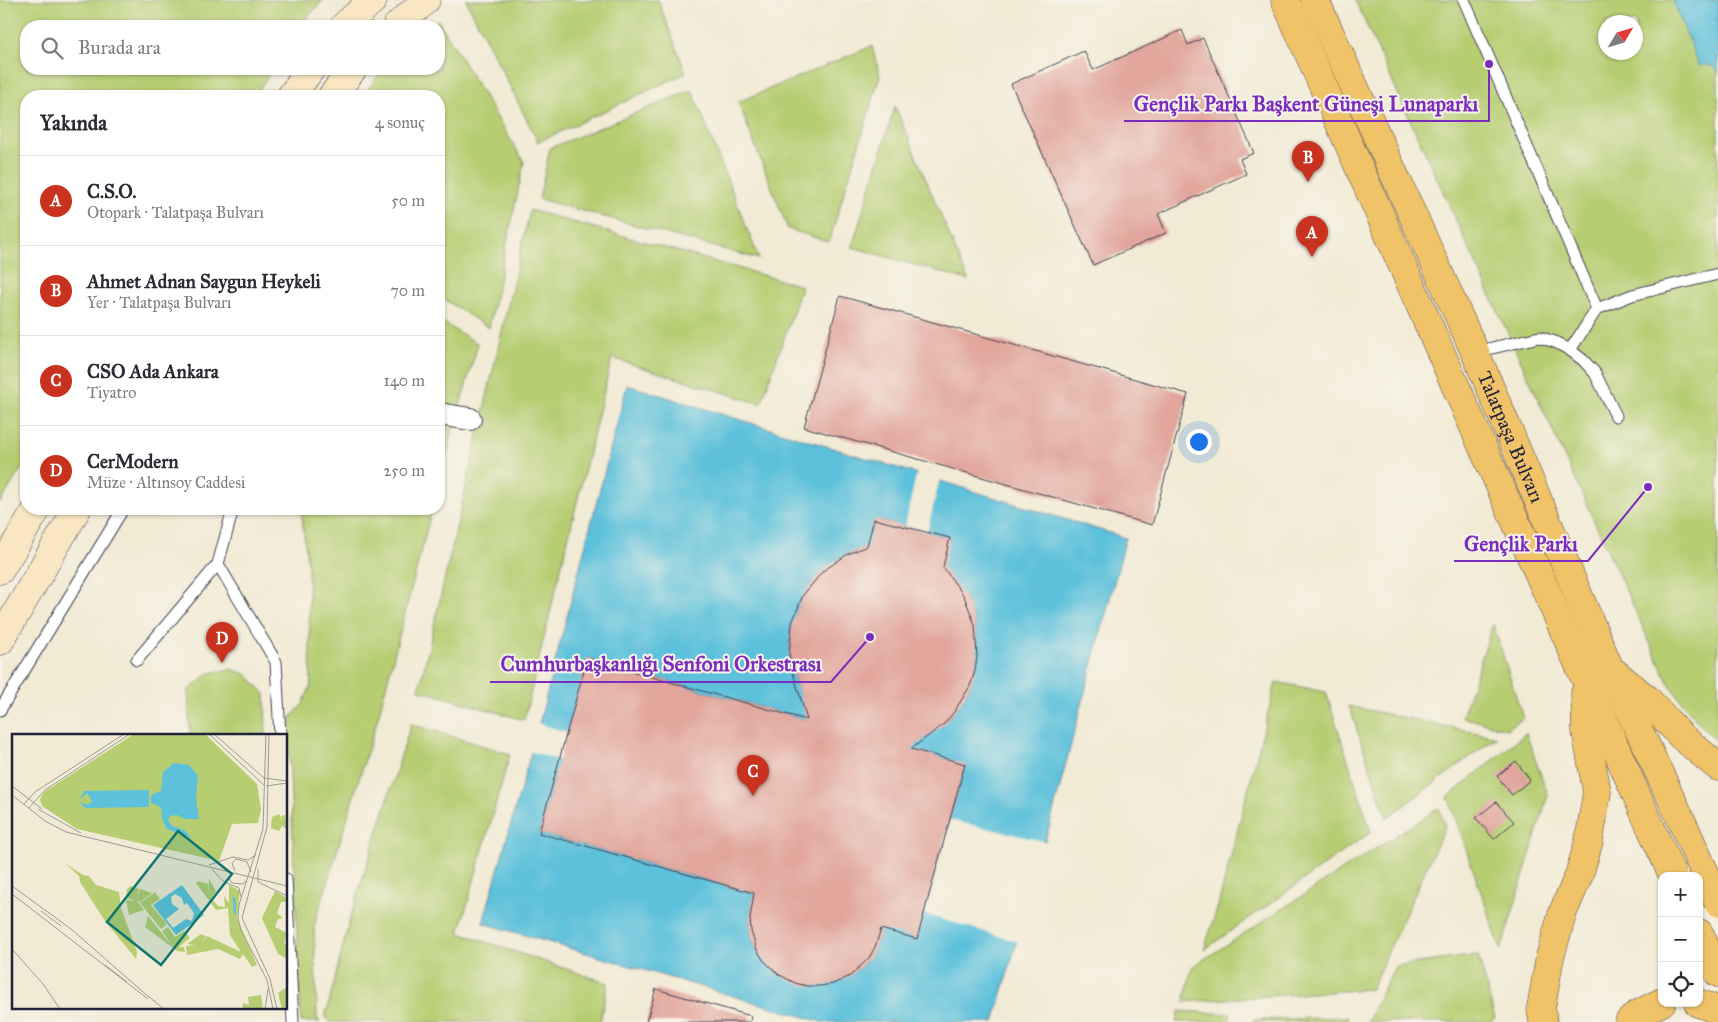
<!DOCTYPE html>
<html lang="tr">
<meta charset="utf-8">
<style>
:root{--surface:#fff;--page:#f2f2f3;--text:#2b2b33;--muted:#7c7c81;--line:#e1e1e2;--accent:#c8321e}
body{margin:0;font-family:"IM FELL Great Primer",serif;background:var(--page);color:var(--text)}
.controls{position:absolute;right:15px;bottom:15px;display:grid;overflow:hidden;border-radius:10px;box-shadow:0 1px 4px #0004}
.controls button{width:45px;height:45px;display:grid;place-items:center;padding:0;border:0;border-bottom:1px solid var(--line);background:var(--surface);color:var(--text);font:25px sans-serif}
.compass{position:absolute;left:1598px;top:15px;width:45px;height:45px;border-radius:50%;background:var(--surface);box-shadow:0 1px 4px #0004;rotate:52deg}
.you{position:absolute;left:1198px;top:441px;width:18px;height:18px;margin:-12px;border:4px solid #fff;border-radius:50%;background:#1a73e8;box-shadow:0 0 0 8px #1a73e833}
.badge{display:grid;place-items:center;width:32px;height:32px;border-radius:50%;background:var(--accent);color:#fff;font-size:16px;font-weight:700}
.pin{position:absolute;translate:-50% -41px;filter:drop-shadow(0 1px 2px #0008)}
.pin::after{content:'';position:absolute;top:26px;width:18px;height:15px;background:inherit;clip-path:polygon(0 0,100% 0,50% 100%)}
.list{margin:0;padding:0;list-style:none}
h2{display:flex;justify-content:space-between;align-items:center;height:65px;margin:0;padding:0 20px;font-size:21px}
h2 small{font-size:16px;font-weight:400;color:var(--muted)}
.list li{display:grid;grid-template-columns:32px 1fr auto;gap:15px;align-items:center;box-sizing:border-box;height:90px;padding:0 20px;border-top:1px solid var(--line)}
.list b{display:block;font-size:19px;white-space:nowrap}
.list p{margin:0;font-size:16px;white-space:nowrap;color:var(--muted)}
.list em{font-size:16px;font-style:normal;color:var(--muted)}
.icon{flex:none;width:28px;height:28px;fill:none;stroke:currentColor;stroke-width:2;stroke-linecap:round;stroke-linejoin:round}
.map{position:relative;flex:none;width:1718px;height:1022px;overflow:hidden}
.search{position:absolute;background:var(--surface);box-shadow:0 1px 4px #0004;left:20px;top:20px;width:425px;height:55px;display:flex;align-items:center;gap:12px;box-sizing:border-box;padding:0 18px;border-radius:20px;color:var(--muted);font-size:19px}
.panel{position:absolute;background:var(--surface);box-shadow:0 1px 4px #0004;left:20px;top:90px;width:425px;height:425px;border-radius:20px}
.map>svg:first-child{display:block}
.green{fill:#b6cd72;stroke:#6c7856;fill-rule:evenodd}
.water{fill:#5dc1db;stroke:#40728b;fill-rule:evenodd}
.pier{fill:#f1ead4}
.building{fill:#e1a59b}
.lines{fill:none;stroke-linecap:round;stroke-linejoin:round}
.lane-casing{stroke:#414052;stroke-width:13}
.street-casing{stroke:#414052;stroke-width:24}
.secondary-casing{stroke:#414052;stroke-width:29}
.primary-casing{stroke:#414052;stroke-width:29}
.lane{stroke:#fff;stroke-width:11}
.street{stroke:#fff;stroke-width:22}
.secondary{stroke:#f9e7c3;stroke-width:28}
.primary{stroke:#f1c369;stroke-width:28}
.primary-bridge-casing{stroke:#414052;stroke-width:29;stroke-linecap:butt}
.primary-bridge{stroke:#f1c369;stroke-width:28}
.labels{text-anchor:middle;dominant-baseline:central;stroke-width:4;stroke-linejoin:round;paint-order:stroke}
.street-label{font-size:20px;fill:#22223b;stroke:#f7f3e8}
.inset-river{fill:none;stroke:#5dc1db;stroke-width:2.5}
.inset-road{fill:none;stroke:#9e9a97;stroke-width:1}
.view{fill:#0f766e;fill-opacity:0.15;stroke:#0f766e;stroke-width:2.5}
.inset-edge{fill:none;stroke:#22223b;stroke-width:2.5}
.leader{fill:none;stroke:#7b2cbf;stroke-width:2}
.callout-dot{fill:#7b2cbf;stroke:#f7f3e8;stroke-width:2}
.callout-label{font-size:21px;text-anchor:middle;font-weight:bold;fill:#7b2cbf;stroke:#f7f3e8;stroke-width:4;stroke-linejoin:round;paint-order:stroke}
</style>
<div class="map">
<svg width="1718" height="1022" viewBox="0 0 1718 1022">
<rect width="100%" height="100%" fill="#f7f3e8"/>
<filter id="ink" filterUnits="userSpaceOnUse"><feTurbulence type="fractalNoise" baseFrequency=".02" numOctaves="2"/><feDisplacementMap in="SourceGraphic" scale="10" xChannelSelector="R" yChannelSelector="G"/><feConvolveMatrix kernelMatrix="1 2 1 2 8 2 1 2 1" color-interpolation-filters="sRGB"/></filter>
<filter id="wash" filterUnits="userSpaceOnUse"><feTurbulence type="fractalNoise" baseFrequency=".0096" numOctaves="4" result="noise"/><feDisplacementMap in="SourceGraphic" scale="20" xChannelSelector="R" yChannelSelector="G"/><feGaussianBlur stdDeviation="1.12" result="paint"/><feColorMatrix in="noise" values="0 0 0 0 0 0 0 0 0 0 0 0 0 0 0 0 0 1.4 0 .05"/><feComposite in="paint" operator="in"/></filter>
<g filter="url(#wash)">
<rect width="100%" height="100%" fill="#f1ead4"/>
<g class="green">
<path d="M0,0H323L300,26H26V69H272L255,96H26V461L0,503Z"/>
<path d="M466,0H658L686,73L538,142Z"/>
<path d="M1355,0H1718V743C1698,724 1682,704 1667,680ZM1606,22H1636V52H1606Z"/>
<path d="M438,20L524,162L489,328L439,296V96H363L383,69H439V26H431Z"/>
<path d="M872,46L880,76L829,242L788,229L738,102Z"/>
<path d="M692,90L759,259L539,199L550,148Z"/>
<path d="M895,106L968,280L852,247Z"/>
<path d="M530,210L802,286L761,404L612,358L524,720L419,690Z"/>
<path d="M439,320L478,344L459,409L439,405Z"/>
<path d="M439,424L454,426L439,484Z"/>
<path d="M301,509H432L378,717L314,926L317,1018L320,1022H301L288,730L292,716L303,704L311,685L308,570Z"/>
<path d="M1493,624L1523,718L1507,729L1462,717Z"/>
<path d="M231,669L246,674L265,694L266,736H190L188,691L209,673Z"/>
<path d="M1276,682L1326,692L1371,832L1204,950L1218,906Z"/>
<path d="M1349,706L1497,737L1387,818Z"/>
<path d="M411,724L510,754L459,933L608,983L600,1022H330L325,1018L349,922Z"/>
<path d="M1526,733L1548,795L1501,950L1448,797Z"/>
<path d="M1439,808L1445,827L1371,989L1184,1002L1192,967Z"/>
<path d="M1478,955L1495,1018L1489,1022H1367L1395,966Z"/>
<path d="M1179,1011L1231,1014L1229,1022H1176Z"/>
<path d="M1348,1017L1346,1022H1253V1020Z"/>
</g>
<g class="water">
<path d="M1673,0H1718V72C1713,65 1707,63 1699,66Z"/>
<path d="M627,385L1126,538L1049,827L994,1022H822L483,923L539,724ZM874,519L950,538L935,562C945,573 958,585 965,598C987,638 979,691 945,722C935,732 914,740 901,747L965,765L954,805L880,929C864,1022 719,986 756,894L539,833L588,659L826,725C818,716 807,706 801,696C775,644 796,577 849,553C863,547 876,547 890,545L869,539Z"/>
</g>
<g class="pier">
<path d="M917,471L940,478L927,532L905,526Z"/>
<path d="M537,723L569,733L562,761L529,751Z"/>
<path d="M950,820L1047,842L1019,942L924,914Z"/>
</g>
<g id="blocks">
<g class="building">
<path d="M1182,30L1188,45L1203,38L1254,153L1240,159L1246,174L1158,214L1166,233L1093,265L1011,84L1084,51L1093,70Z"/>
<path d="M840,296L1188,394L1152,525L804,427Z"/>
<path d="M874,519L950,538L943,567L964,596L975,625L977,656L975,671L970,686L954,712L944,724L911,749L965,764L917,939L881,929L875,947L869,958L850,976L833,984L820,986H807L795,983L778,974L764,961L757,950L751,931L750,919L754,893L539,833L587,659L807,720L792,669L789,654L792,623L803,595L823,571L848,554L867,546Z"/>
<path d="M1516,761L1530,780L1512,795L1497,776Z"/>
<path d="M1496,802L1514,822L1494,839L1476,818Z"/>
<path d="M656,989L751,1016L750,1022H646Z"/>
</g>
</g>
</g>
<g filter="url(#ink)">
<use href="#blocks" fill-opacity="0" stroke="#414052" stroke-width="1"/>
<g class="lines">
<g class="lane-casing">
<g id="lane">
<path d="M1464,0L1597,309"/>
<path d="M1570,350L1597,309L1632,295L1718,274"/>
<path d="M1475,352L1539,337L1555,342L1570,350L1583,360L1595,373L1616,416"/>
<path d="M218,564L276,662L280,736"/>
<path d="M137,660L218,564L233,509"/>
<path d="M0,710L123,509"/>
<path d="M286,879L293,1022"/>
</g>
</g>
<g class="street-casing">
<path id="street" d="M439,414L470,419"/>
</g>
<g class="secondary-casing">
<g id="secondary">
<path d="M344,26L373,0"/>
<path d="M397,26L426,0"/>
<path d="M291,96L311,69"/>
<path d="M332,96L353,69"/>
<path d="M0,570L37,509"/>
<path d="M0,641L77,509"/>
</g>
</g>
<g class="primary-casing">
<g id="primary">
<path d="M1285,0L1651,828"/>
<path id="s1" d="M1315,0L1475,352L1610,669L1679,815"/>
<path d="M1614,672L1647,699L1681,736L1718,767"/>
<path d="M1699,933L1718,973"/>
<path d="M1698,1003L1718,1010"/>
<path d="M1543,1022L1541,1008L1550,957L1563,912L1579,875L1589,841L1597,792L1586,731L1585,693"/>
<path d="M1629,1022L1636,1015L1662,1002"/>
</g>
</g>
<use href="#lane" class="lane"/>
<use href="#street" class="street"/>
<use href="#secondary" class="secondary"/>
<use href="#primary" class="primary"/>
<g class="primary-bridge-casing">
<g id="primary-bridge">
<path d="M1679,815L1718,902"/>
<path d="M1651,828L1673,876"/>
</g>
</g>
<use href="#primary-bridge" class="primary-bridge"/>
</g>
</g>
<g class="labels">
<g class="street-label">
<text stroke="none"><textPath href="#s1" startOffset="479">Talatpaşa Bulvarı</textPath></text>
</g>
</g>
<g transform="translate(12 734)">
<rect width="275" height="275" fill="#f1ead4"/>
<path d="M122,0H193L245,50L249,75L246,89L220,90L207,127L65,95L30,72L28,65L32,58ZM267,80L270,86L269,82L273,81L275,95L270,92L267,97L259,94L260,83ZM54,130L71,141L77,142L84,151L107,158L109,174L125,218L124,225L93,187L68,148L67,142ZM197,145L204,157L197,167L200,165L206,172L213,173L212,162L217,169V151L228,157L225,184L245,231L240,233L231,220L228,225L206,215L175,221L174,212L183,211L175,210L189,200L194,202L190,208L195,202L229,218L218,201L216,174L204,176L184,149L186,147L196,150V159ZM119,152L127,155L125,165L128,155L140,159L128,168L114,164L115,155ZM263,157L275,164V168H269L265,179L271,184L266,185L263,193L275,199L272,209L275,210V225L266,220L250,184ZM143,158L148,165L139,171L155,190L149,195L128,169ZM114,166L125,167L132,176L117,181ZM136,182L161,213L150,197L156,193L163,203L172,197L178,204L167,213H172L173,218L165,217L133,193ZM275,253V275H270L266,259ZM249,261L251,275H230L231,269L237,271L236,263Z" fill="#b6cd72"/>
<path d="M162,29L177,31L186,42L184,64L187,85H173L165,81L158,82L156,86L160,92L172,96L180,104L155,95L150,85L149,73L139,69V61L149,57L151,38ZM137,56V73L73,74L68,68L76,71L80,67L75,59L68,65L72,57ZM170,151L192,181L164,201L141,171ZM163,160L170,164L172,171L175,169L182,179L180,187L174,185L161,194L154,185L167,175L160,170L159,163Z" fill="#5dc1db" fill-rule="evenodd"/>
<path class="inset-river" d="M222,163L223,180"/>
<path class="inset-road" d="M197,0L252,51M202,0L252,44L275,47M254,0L251,95L227,171L226,184L229,196L255,246L261,275M257,0L255,93L230,184L258,245L265,275M0,52L30,75M254,52L275,49M0,61L33,87L54,98L275,152M12,70L23,58L112,0M17,74L33,56L118,0M26,75L69,99M197,131L221,123L236,126L244,121M200,135L212,148L227,154L229,163M246,135V148L275,162M223,137L220,129L224,125L235,128L239,138M220,139L217,144L220,149L231,150L235,146M0,152L59,195L138,264M0,160L136,265M29,177L49,192M0,215L31,250L48,275M93,231L115,248M136,262L152,275M253,275L256,255"/>
<path class="view" d="M166,97L220,140L149,231L95,188Z"/>
<rect width="275" height="275" class="inset-edge"/>
</g>
<path class="leader" d="M1489 64L1489 121H1124M1648 487L1588 561H1454M870 637L831 682H490"/>
<g class="callout-dot">
<circle cx="1489" cy="64" r="5"/>
<circle cx="1648" cy="487" r="5"/>
<circle cx="870" cy="637" r="5"/>
</g>
<g class="callout-label">
<text x="1306" y="111">Gençlik Parkı Başkent Güneşi Lunaparkı</text>
<text x="1521" y="551">Gençlik Parkı</text>
<text x="661" y="671">Cumhurbaşkanlığı Senfoni Orkestrası</text>
</g>
</svg>
<div class="controls">
<button>+</button>
<button>−</button>
<button><svg class="icon" aria-label="locate" viewBox="0 0 24 24"><circle cx="12" cy="12" r="6"/><path d="M12 2v4M12 18v4M2 12h4M18 12h4"/></svg></button>
</div>
<svg class="compass" viewBox="-18 -18 36 36"><path d="M0-13l5 13h-10z" fill="#e53935"/><path d="M0 13l5-13h-10z" fill="#7c7c81"/></svg>
<div class="you"></div>
<div class="pin badge" style="left:1312px;top:257px">A</div>
<div class="pin badge" style="left:1308px;top:182px">B</div>
<div class="pin badge" style="left:753px;top:796px">C</div>
<div class="pin badge" style="left:222px;top:663px">D</div>
<div class="search"><svg class="icon" aria-label="search" viewBox="0 0 24 24"><circle cx="10" cy="10" r="6"/><path d="M15 15l6 6"/></svg>Burada ara</div>
<section class="panel">
<h2>Yakında<small>4 sonuç</small></h2>
<ul class="list">
<li><span class="badge">A</span><div><b>C.S.O.</b><p>Otopark · Talatpaşa Bulvarı</p></div><em>50 m</em></li>
<li><span class="badge">B</span><div><b>Ahmet Adnan Saygun Heykeli</b><p>Yer · Talatpaşa Bulvarı</p></div><em>70 m</em></li>
<li><span class="badge">C</span><div><b>CSO Ada Ankara</b><p>Tiyatro</p></div><em>140 m</em></li>
<li><span class="badge">D</span><div><b>CerModern</b><p>Müze · Altınsoy Caddesi</p></div><em>250 m</em></li>
</ul>
</section>
</div>
